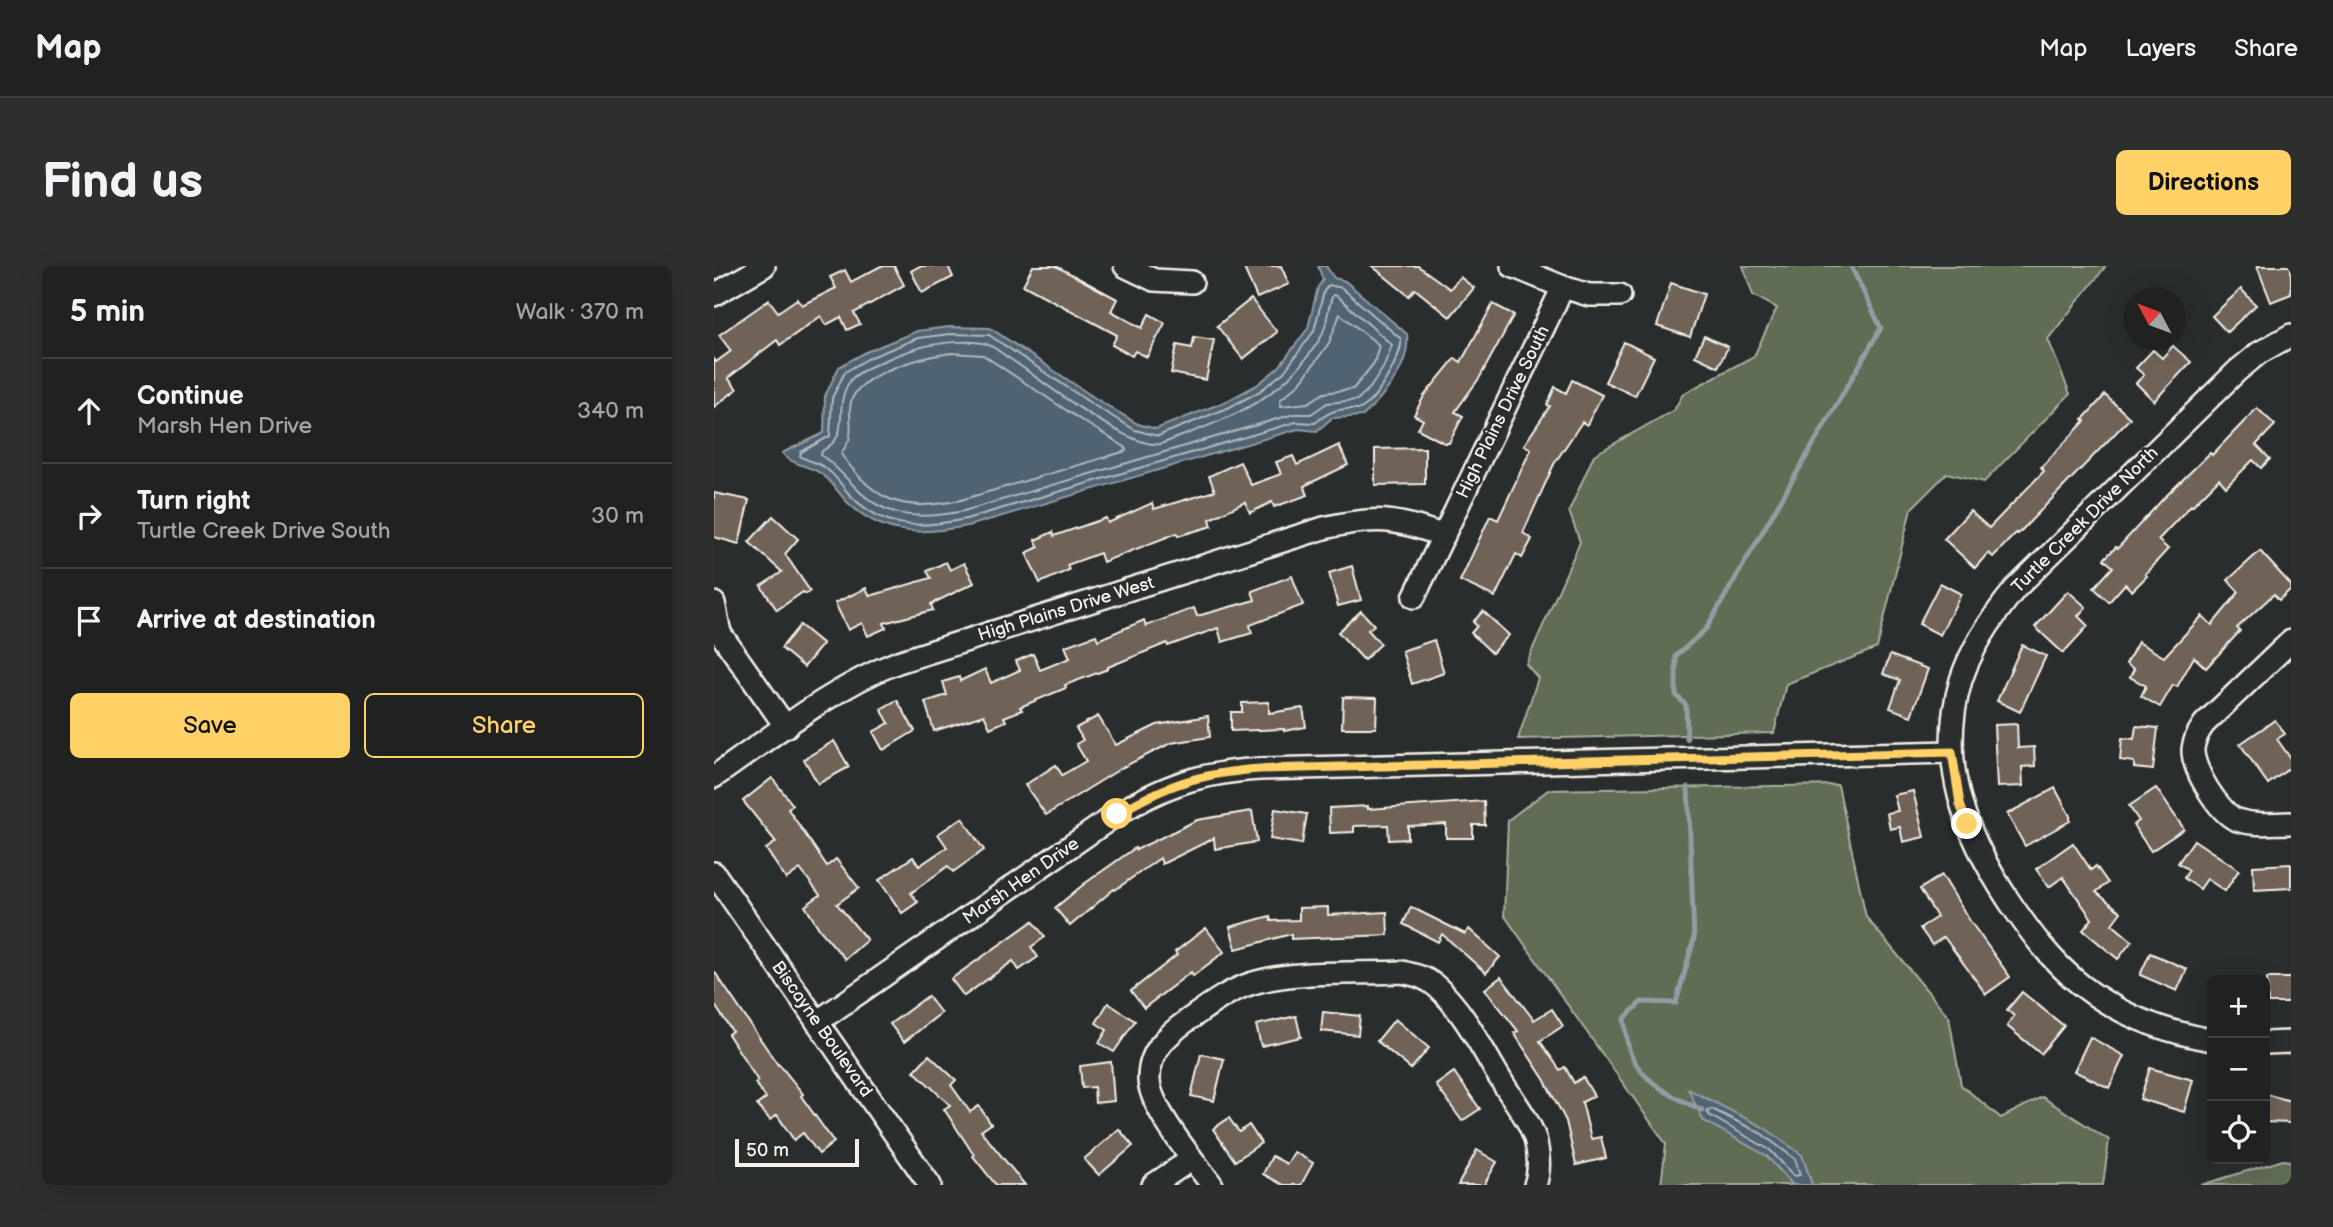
<!DOCTYPE html>
<meta charset="utf-8">
<style>
:root{--surface:#202222;--page:#2d2f2f;--text:#f1f3f6;--muted:#a2a4a5;--line:#3d3f40;--accent:#ffd166}
body{margin:0;font-family:"Balsamiq Sans",sans-serif;background:var(--page);color:var(--text)}
.controls{position:absolute;right:21px;bottom:21px;display:grid;overflow:hidden;border-radius:10px;box-shadow:0 7px 28px #0002}
.controls button{width:63px;height:63px;display:grid;place-items:center;padding:0;border:0;border-bottom:2px solid var(--line);background:var(--surface);color:var(--text);font:35px sans-serif}
.compass{position:absolute;left:1409px;top:21px;width:63px;height:63px;border-radius:50%;background:var(--surface);box-shadow:0 7px 28px #0002;rotate:311deg}
.scale{position:absolute;left:21px;bottom:18px;width:124px;box-sizing:border-box;padding-left:7px;border:4px solid #f4f1e8;border-top:0;font-size:19px;line-height:24px;white-space:nowrap;color:#f4f1e8;-webkit-text-stroke:5px #2a2d2e;paint-order:stroke}
.stop{position:absolute;width:21px;height:21px;margin:-16px;border:5px solid #ffd166;border-radius:50%;background:#fff}
.stop.end{background:#ffd166;border-color:#fff;box-shadow:0 2px 7px #0008}
.list{margin:0;padding:0;list-style:none}
h2{display:flex;justify-content:space-between;align-items:center;height:91px;margin:0;padding:0 28px;font-size:30px}
h2 small{font-size:23px;font-weight:400;color:var(--muted)}
.list li{display:grid;grid-template-columns:46px 1fr auto;gap:21px;align-items:center;box-sizing:border-box;height:105px;padding:0 28px;border-top:2px solid var(--line)}
.list b{display:block;font-size:26px;white-space:nowrap}
.list p{margin:0;font-size:23px;white-space:nowrap;color:var(--muted)}
.list em{font-size:23px;font-style:normal;color:var(--muted)}
.actions{display:flex;gap:14px;padding:21px 28px}
.actions a{flex:1;padding:16px 0;border:2px solid var(--accent);border-radius:10px;text-align:center;font-size:24px;color:var(--accent)}
.actions .main{background:var(--accent);color:#111}
.icon{flex:none;width:38px;height:38px;fill:none;stroke:currentColor;stroke-width:2;stroke-linecap:round;stroke-linejoin:round}
.map{position:relative;flex:none;width:1577px;height:919px;overflow:hidden;border-radius:10px}
header{display:flex;align-items:center;gap:42px;box-sizing:border-box;height:98px;padding:0 35px;background:var(--surface);border-bottom:2px solid var(--line)}
header strong{font-size:33px}
nav{display:flex;gap:38px;margin-inline-start:auto;font-size:24px}
.intro{display:flex;align-items:center;justify-content:space-between;box-sizing:border-box;height:168px;padding:0 42px}
h1{margin:0;font-size:49px}
.button{padding:18px 32px;border-radius:10px;background:var(--accent);color:#111;font-size:24px;font-weight:700}
main{display:flex;gap:42px;padding:0 42px}
aside{flex:1;background:var(--surface);border-radius:10px;box-shadow:0 7px 28px #0002}
.map>svg:first-child{display:block}
.green{fill:#606c53;stroke:#aaae9e;stroke-width:2}
.water{fill:#506373;stroke:#929ca2;stroke-width:2}
.lines{fill:none;stroke-linecap:round;stroke-linejoin:round}
.shore{stroke:#b2b8b9;stroke-width:2}
.stream{stroke:#929ca2;stroke-width:5}
.building{fill:#6f6256;stroke:#f4f1e8;stroke-width:2}
.minor-casing{stroke:#f4f1e8;stroke-width:26}
.minor{stroke:#2a2d2e;stroke-width:21}
.route{stroke:#ffd166;stroke-width:9}
.labels{text-anchor:middle;dominant-baseline:central;stroke-width:5;stroke-linejoin:round;paint-order:stroke}
.street-label{font-size:18px;fill:#f4f1e8;stroke:#2a2d2e}
</style>
<header>
<strong>Map</strong>
<nav><a>Map</a><a>Layers</a><a>Share</a></nav>
</header>
<div class="intro"><h1>Find us</h1><a class="button">Directions</a></div>
<main>
<aside>
<h2>5 min<small>Walk · 370 m</small></h2>
<ul class="list">
<li><svg class="icon" aria-label="ahead" viewBox="0 0 24 24"><path d="M12 20V5M6 11l6-6 6 6"/></svg><div><b>Continue</b><p>Marsh Hen Drive</p></div><em>340 m</em></li>
<li><svg class="icon" aria-label="right" viewBox="0 0 24 24"><path d="M7 20v-9h11M14 6l5 5-5 5"/></svg><div><b>Turn right</b><p>Turtle Creek Drive South</p></div><em>30 m</em></li>
<li><svg class="icon" aria-label="arrive" viewBox="0 0 24 24"><path d="M6 21V4h12l-3 4 3 4H6"/></svg><div><b>Arrive at destination</b></div></li>
</ul>
<div class="actions"><a class="main">Save</a><a>Share</a></div>
</aside>
<div class="map">
<svg width="1577" height="919" viewBox="0 0 1577 919">
<rect width="100%" height="100%" fill="#2a2d2e"/>
<filter id="ink" filterUnits="userSpaceOnUse"><feTurbulence type="fractalNoise" baseFrequency=".0143" numOctaves="2"/><feDisplacementMap in="SourceGraphic" scale="14" xChannelSelector="R" yChannelSelector="G"/><feConvolveMatrix kernelMatrix="1 2 1 2 8 2 1 2 1" color-interpolation-filters="sRGB"/></filter>
<g filter="url(#ink)">
<g class="green">
<path d="M1029,0H1392L1334,73L1356,128L1270,216L1233,207L1197,243L1163,382L1072,418L1060,467L804,473L824,412L812,398L866,276L855,245L880,189L960,144L969,128L1040,90L1063,42L1039,29Z"/>
<path d="M1124,519L1152,651L1235,751L1247,819L1287,852L1328,831L1395,874L1389,919H1098L1088,889L989,854L1053,890L1079,919H947L952,878L790,649L794,554L834,524Z"/>
<path d="M1569,894L1577,895V919H1487Z"/>
</g>
<g class="water">
<path d="M604,0H612L620,12L631,15L693,68C697,101 670,129 649,150L618,152L603,165L584,163L254,260C206,269 169,271 132,235C124,226 116,213 106,207C94,199 77,199 68,187L110,167L111,130L125,101L152,86L203,65L235,61L276,62L384,134L424,158L442,163L513,135L543,119L565,101L594,62L604,21L609,14Z"/>
<path d="M974,823L1051,862L1088,889L1098,919H1079L1053,890L989,854Z"/>
</g>
<g class="lines">
<g class="shore">
<path d="M615,19L628,22L687,73C689,89 661,137 646,143C645,143 636,143 635,143C620,143 612,148 601,157L582,156L252,253C207,262 171,265 136,229C128,220 120,207 110,201C103,196 93,195 86,190L87,186L116,170L118,132L131,106L155,92L204,72L236,68L275,69L381,140L421,164L444,170L516,141L546,125L570,106L600,65L610,25Z"/>
<path d="M619,29L623,30L678,79L669,102L656,122L643,134L613,137L597,148H580L250,245C210,253 173,254 143,223C131,211 121,199 107,189L108,185C140,168 117,143 136,115C144,103 192,85 208,81C223,77 257,73 272,78C280,80 288,88 295,92C325,112 414,184 447,178C514,152 567,137 607,71C614,58 613,42 619,29Z"/>
<path d="M626,48L665,79L660,97L639,123L610,127L594,137L567,140L566,134L586,117L615,77Z"/>
<path d="M237,87L269,89L370,156L411,181L412,185L247,234C189,246 163,238 127,188C129,184 133,179 135,174C139,162 134,148 137,136C145,106 209,91 237,87Z"/>
<path d="M998,843L1048,868L1081,893L1086,909L1080,910L1056,884L995,849L993,844Z"/>
</g>
<g class="stream">
<path d="M973,473L972,439L962,429V390L992,363L1167,62L1137,0"/>
<path d="M974,521L980,673L962,737L927,736L910,753C912,763 912,776 916,786C927,816 961,832 988,844"/>
</g>
</g>
<g class="building">
<path d="M167,0H180L190,19L140,47L146,58L133,64L127,51L112,59L107,50L66,79L63,74L14,112L23,123L0,141V93L2,96L17,85L5,69L55,34L64,46L83,33L88,39L122,22L116,11L131,4L137,16Z"/>
<path d="M206,0H234L239,11L208,27L197,5Z"/>
<path d="M319,0H342L403,33L397,45L428,62L435,48L451,57L433,91L421,85L418,90L398,79L403,69L309,19Z"/>
<path d="M529,0H567L575,18L543,32Z"/>
<path d="M658,0H704L736,23L746,11L760,22L736,51L701,23L695,30Z"/>
<path d="M1543,0H1577V28L1557,36Z"/>
<path d="M957,17L990,28L976,71L943,60Z"/>
<path d="M1527,23L1542,39L1513,66L1498,50Z"/>
<path d="M537,33L563,66L529,93L503,60Z"/>
<path d="M779,38L800,49L766,111L741,146L749,150L735,177H730L704,163L709,154L700,149L710,130L741,92L747,96Z"/>
<path d="M990,70L1014,81L1004,101L981,90Z"/>
<path d="M480,71L500,74L492,114L457,107L463,79L478,82Z"/>
<path d="M910,76L940,91L921,130L891,116Z"/>
<path d="M1459,80L1477,96L1440,135L1422,117L1430,109L1422,102L1439,84L1448,92Z"/>
<path d="M858,114L888,129L873,159L868,156L840,198L809,267L818,273L808,292L802,288L781,331L746,315L776,250L784,254L817,183L810,179L836,140L833,139L841,121L852,127Z"/>
<path d="M1391,129L1416,152L1304,268L1302,267L1279,291L1274,287L1261,302L1230,273L1256,245L1275,262L1330,205L1327,201L1371,155L1369,153Z"/>
<path d="M1543,142L1561,159L1542,179L1556,193L1547,202L1539,194L1512,221L1505,213L1478,240L1477,239L1444,274L1454,283L1431,308L1433,310L1418,325L1411,318L1395,336L1380,322L1399,301L1390,293L1402,281L1404,282L1449,233L1496,187L1498,189Z"/>
<path d="M625,179L634,199L590,220L594,229L560,241L558,236L536,247L531,236L496,253L498,260L464,270L463,267L389,296L386,287L353,299L355,304L326,317L312,287L325,281L321,274L339,266L340,270L392,252L394,257L438,237L440,243L501,225L495,210L526,196L537,219L567,208L562,196L579,190L583,199Z"/>
<path d="M711,182V218L661,219V183Z"/>
<path d="M0,227L35,234L25,278L0,271Z"/>
<path d="M59,250L84,273L71,288L96,325L92,328L89,326L63,344L47,320L68,306L35,276Z"/>
<path d="M1546,285L1577,319V323L1565,334L1560,328L1523,362L1526,365L1492,402L1480,391L1463,421L1459,419L1446,441L1427,430L1432,420L1416,411L1420,403L1412,398L1424,376L1450,391L1488,350L1498,359L1525,326L1514,314Z"/>
<path d="M232,296L236,304L250,297L260,317L217,338L219,344L170,357L172,362L154,370L148,357L134,364L121,337L152,322L156,330L217,312L213,305Z"/>
<path d="M638,300L647,334L624,340L615,307Z"/>
<path d="M578,310L589,339L536,359L538,367L508,376L504,362L454,380L453,377L394,401V403L351,419L352,422L306,441L308,444L290,451L292,455L276,462L270,449L220,465L211,436L233,429L229,416L245,411L246,415L271,403L277,417L306,404L302,395L319,388L326,404L356,392L351,380L382,369L384,374L430,354L432,360L480,342L483,350L541,334L538,325Z"/>
<path d="M1226,317L1247,328L1226,369L1205,358Z"/>
<path d="M1354,325L1372,341L1364,350L1374,360L1349,387L1321,361Z"/>
<path d="M647,345L660,359L654,364L667,378L650,394L624,366Z"/>
<path d="M769,345L795,369L778,387L757,367L763,360L759,356Z"/>
<path d="M86,359L109,378L90,401L67,382Z"/>
<path d="M720,374L730,407L698,418L688,385Z"/>
<path d="M1308,379L1332,390L1306,446L1283,435Z"/>
<path d="M1176,389L1214,403L1197,450L1176,442L1186,414L1169,408Z"/>
<path d="M629,431L663,432L662,462H628Z"/>
<path d="M183,434L201,465L169,484L159,466L175,457L167,443Z"/>
<path d="M555,436V447L589,442L592,461L570,465V463L517,465V446H528V437Z"/>
<path d="M384,450L402,479L443,459L494,450L496,471L457,477L409,501L332,549L311,519L342,499L348,509L372,495L362,478L369,474L362,462Z"/>
<path d="M1561,454L1571,468L1563,473L1577,493V501L1554,518L1526,478Z"/>
<path d="M1303,458L1304,482L1320,481L1321,500L1308,501L1309,520L1283,521L1280,459Z"/>
<path d="M1422,460L1444,462L1439,504L1420,502V496L1406,494L1408,472L1420,473Z"/>
<path d="M120,475L135,501L104,518L90,493Z"/>
<path d="M58,512L79,539L74,543L113,600L122,593L145,622L123,638L153,674L131,693L106,664L91,640L106,629L86,603L72,613L52,583L62,576L29,535Z"/>
<path d="M1341,522L1356,550V555L1311,580L1293,548Z"/>
<path d="M1442,522L1470,563L1437,585L1419,559L1425,555L1415,540Z"/>
<path d="M1199,525L1210,571L1189,576L1186,561L1176,563L1173,547L1184,545L1180,529Z"/>
<path d="M770,535L771,559H759V572H732V558L694,560V573L675,574L674,559L640,560V566L616,567L615,542L654,540V543Z"/>
<path d="M561,543L593,548L588,578L556,573Z"/>
<path d="M538,545L543,576L501,583L500,572L448,598L446,592L401,624L400,623L356,660L341,642L370,618L421,582L422,584L483,554Z"/>
<path d="M248,552L270,584L239,606L234,600L197,627L204,636L188,647L165,614L199,591L205,600L233,581L224,568Z"/>
<path d="M1480,574L1525,604L1511,625L1493,613L1486,623L1470,612L1475,604L1464,597Z"/>
<path d="M1359,577L1377,604L1382,600L1394,617L1382,626L1407,646L1398,658L1418,675L1404,693L1369,664L1378,653L1349,611L1335,621L1322,603Z"/>
<path d="M1577,598V622L1540,624L1539,600Z"/>
<path d="M1228,609L1256,655L1296,711L1272,728L1230,671L1218,679L1206,662L1223,651L1206,623Z"/>
<path d="M614,641V649L673,646L674,669L577,673V668L522,683L516,661L556,650L557,655L585,654V642Z"/>
<path d="M697,641L751,668L755,663L786,691L772,707L728,668L724,676L689,658Z"/>
<path d="M319,655L331,671L317,681L324,691L305,704L299,695L250,730L237,713Z"/>
<path d="M492,662L510,686L479,710L477,706L430,742L417,725L463,689L461,686Z"/>
<path d="M1436,687L1473,703L1463,725L1426,709Z"/>
<path d="M0,705L64,799L65,798L89,828L87,830L120,876L105,888L89,867L80,874L63,849L56,854L43,839L52,832L41,817L44,815L14,768L18,765L0,738Z"/>
<path d="M787,711L820,754L838,743L849,760L826,775L846,804L851,801L860,817L869,811L880,830L868,836L877,873L887,871L892,892L862,899L852,855L830,813L800,767L804,765L771,723Z"/>
<path d="M1553,712H1577V737H1554Z"/>
<path d="M1308,726L1350,760L1327,788L1293,760L1300,750L1293,744Z"/>
<path d="M214,730L227,747L190,776L176,758Z"/>
<path d="M394,737L421,755L400,786L385,777L393,764L382,757Z"/>
<path d="M609,746L646,750L644,769L607,765Z"/>
<path d="M582,750L587,771L547,780L542,759Z"/>
<path d="M681,753L715,782L697,803L663,775Z"/>
<path d="M1376,771L1410,790L1395,822L1360,805Z"/>
<path d="M487,788L510,793L500,835L477,830Z"/>
<path d="M215,789L242,814L237,819L256,846L265,840L277,858L267,865L311,919H282L259,890L260,889L230,843L236,839L200,805Z"/>
<path d="M397,796L400,835L381,837L380,821L368,822L366,800Z"/>
<path d="M1436,802L1479,814L1470,846L1426,833Z"/>
<path d="M740,806L766,843L748,855L722,819Z"/>
<path d="M1551,828L1577,835V857L1551,856Z"/>
<path d="M515,852L525,866L535,859L547,877L521,895L499,863Z"/>
<path d="M405,863L419,880L385,909L370,893Z"/>
<path d="M763,884L783,896L770,919H744Z"/>
<path d="M580,886L599,897L587,919H569L549,908L558,890L573,898Z"/>
</g>
<g class="lines">
<g class="minor-casing">
<g id="minor">
<path d="M411,0L440,14L478,16"/>
<path d="M798,0L849,21L875,29H906"/>
<path d="M0,29L50,0"/>
<path d="M700,331L849,21"/>
<path d="M0,337L6,367L72,461"/>
<path d="M1577,375L1490,458C1485,465 1480,473 1479,483C1478,503 1505,547 1523,554C1541,560 1559,557 1577,557"/>
<path d="M0,511C59,470 116,423 184,396L610,262C661,250 681,252 730,270"/>
<path d="M0,607L216,919"/>
<path d="M103,756L403,548C453,518 487,507 546,503L1238,486"/>
<path d="M1498,774C1451,766 1405,749 1367,719C1337,695 1316,666 1295,635C1250,567 1223,496 1247,414C1258,380 1279,350 1301,323L1523,105L1545,87L1577,69"/>
<path d="M1551,777L1577,776"/>
<path d="M439,919L478,893"/>
<path d="M498,919C480,895 436,842 435,814C434,786 453,769 474,754C494,740 515,724 539,717C579,704 644,708 688,706C701,709 712,711 723,721C750,745 768,783 787,814C799,834 816,854 822,876C825,890 826,905 821,919"/>
</g>
</g>
<use href="#minor" class="minor"/>
</g>
</g>
<g class="lines" filter="url(#ink)">
<path class="route" d="M403,548C453,518 487,507 546,503L1238,486L1246,538L1253,558"/>
</g>
<g class="labels">
<g class="street-label">
<text transform="translate(789 146) rotate(-64)">High Plains Drive South</text>
<text transform="translate(1371 254) rotate(-45)">Turtle Creek Drive North</text>
<text transform="translate(352 343) rotate(-17)">High Plains Drive West</text>
<text transform="translate(307 615) rotate(-35)">Marsh Hen Drive</text>
<text transform="translate(108 763) rotate(55)">Biscayne Boulevard</text>
</g>
</g>
</svg>
<div class="controls">
<button>+</button>
<button>−</button>
<button><svg class="icon" aria-label="locate" viewBox="0 0 24 24"><circle cx="12" cy="12" r="6"/><path d="M12 2v4M12 18v4M2 12h4M18 12h4"/></svg></button>
</div>
<svg class="compass" viewBox="-18 -18 36 36"><path d="M0-13l5 13h-10z" fill="#e53935"/><path d="M0 13l5-13h-10z" fill="#a2a4a5"/></svg>
<div class="scale">50 m</div>
<div class="stop" style="left:403px;top:548px"></div>
<div class="stop end" style="left:1253px;top:558px"></div>
</div>
</main>
